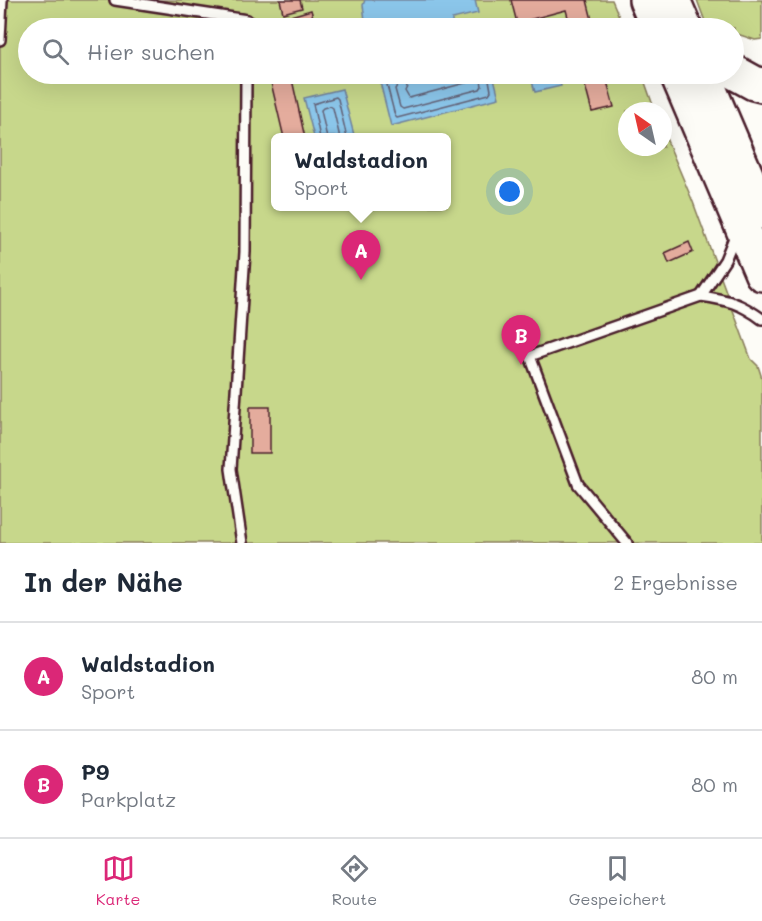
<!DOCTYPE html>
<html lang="de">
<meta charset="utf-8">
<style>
:root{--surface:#fff;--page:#f6f6f7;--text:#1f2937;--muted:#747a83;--line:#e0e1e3;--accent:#db2777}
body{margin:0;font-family:Mali,sans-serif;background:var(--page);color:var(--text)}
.compass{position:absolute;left:618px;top:102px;width:54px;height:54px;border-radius:50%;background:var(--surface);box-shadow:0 6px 24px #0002;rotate:326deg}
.you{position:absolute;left:510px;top:192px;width:21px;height:21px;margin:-15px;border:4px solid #fff;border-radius:50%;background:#1a73e8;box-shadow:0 0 0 9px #1a73e833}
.badge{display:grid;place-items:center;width:39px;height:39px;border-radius:50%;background:var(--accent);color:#fff;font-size:20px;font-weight:700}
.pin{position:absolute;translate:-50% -50px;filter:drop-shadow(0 2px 3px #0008)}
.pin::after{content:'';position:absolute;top:32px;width:21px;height:18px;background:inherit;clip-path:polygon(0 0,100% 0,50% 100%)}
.popup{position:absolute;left:271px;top:133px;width:180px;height:78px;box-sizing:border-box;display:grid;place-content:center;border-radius:9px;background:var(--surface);filter:drop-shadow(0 2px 4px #0005);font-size:20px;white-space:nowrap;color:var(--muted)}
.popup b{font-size:22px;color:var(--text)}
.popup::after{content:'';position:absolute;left:50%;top:100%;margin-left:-12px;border:12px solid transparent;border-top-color:var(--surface)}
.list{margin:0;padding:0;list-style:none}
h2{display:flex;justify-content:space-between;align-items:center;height:78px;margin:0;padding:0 24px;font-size:26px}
h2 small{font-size:20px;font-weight:400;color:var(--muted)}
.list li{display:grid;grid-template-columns:39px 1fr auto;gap:18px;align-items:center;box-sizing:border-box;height:108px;padding:0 24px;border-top:2px solid var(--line)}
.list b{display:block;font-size:22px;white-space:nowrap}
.list p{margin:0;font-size:20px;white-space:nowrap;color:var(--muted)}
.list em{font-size:20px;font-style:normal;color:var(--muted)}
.icon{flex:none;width:33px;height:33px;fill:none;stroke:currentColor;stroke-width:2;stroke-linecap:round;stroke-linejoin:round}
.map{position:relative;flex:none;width:762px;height:543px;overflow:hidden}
.search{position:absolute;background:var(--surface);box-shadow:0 6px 24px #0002;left:18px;right:18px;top:18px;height:66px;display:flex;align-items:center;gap:15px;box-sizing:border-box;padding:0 21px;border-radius:33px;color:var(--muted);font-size:22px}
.sheet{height:294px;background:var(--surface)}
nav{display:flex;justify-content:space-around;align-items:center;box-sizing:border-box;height:84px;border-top:2px solid var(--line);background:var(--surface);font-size:16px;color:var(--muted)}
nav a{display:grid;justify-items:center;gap:3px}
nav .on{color:var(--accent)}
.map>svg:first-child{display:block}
.green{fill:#c7d78b;stroke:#887b5b;stroke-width:1.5;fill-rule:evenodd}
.water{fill:#8bc6ea;stroke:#71839e;stroke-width:1.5}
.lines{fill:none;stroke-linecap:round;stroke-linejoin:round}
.shore{stroke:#646277;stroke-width:1.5}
.building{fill:#e4ac9d;stroke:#4a1f2b;stroke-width:1.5}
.lane-casing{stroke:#4a1f2b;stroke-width:14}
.highway-casing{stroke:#4a1f2b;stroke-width:38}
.lane{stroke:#fdfcf7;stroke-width:9}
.highway{stroke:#fdfcf7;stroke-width:33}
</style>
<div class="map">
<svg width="762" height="543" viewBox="0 0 762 543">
<rect width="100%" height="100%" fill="#fdfcf7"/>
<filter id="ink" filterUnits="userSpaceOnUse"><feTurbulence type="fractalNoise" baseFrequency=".0167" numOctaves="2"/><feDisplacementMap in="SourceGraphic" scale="12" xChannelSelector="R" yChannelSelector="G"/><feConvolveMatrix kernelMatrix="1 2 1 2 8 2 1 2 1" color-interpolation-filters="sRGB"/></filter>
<g filter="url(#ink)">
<g class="green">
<path d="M0,0H612L624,28H28V74H642L655,111H627V147H663V131L693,202L751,359L758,366L762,378V543H0ZM276,138H446V206H276Z"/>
<path d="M697,0H762V39L755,40L734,33V28H719L706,24Z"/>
</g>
<g class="water">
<path d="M365,0H475L478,13L452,19V28H366L363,5Z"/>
<path d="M399,74H493L499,98L391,126L379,78Z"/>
<path d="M530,74H558L561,86L535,92Z"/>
<path d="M342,89L354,135L343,137H314L304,98Z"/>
</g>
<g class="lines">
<g class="shore">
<path d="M394,74L393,79L387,85L395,116L397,118L489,94L491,91L488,74"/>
<path d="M402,74L401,80L395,89L400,107L403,109L480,89L482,86L480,74"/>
<path d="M411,74L410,81L405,91L409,98L469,82L471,74"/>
<path d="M320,138L313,104L336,97L338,99L347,138"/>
<path d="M327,138L321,110L323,108L330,106L333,108L340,138"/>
</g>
</g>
<g class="building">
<path d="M280,0H300L302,8L283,13Z"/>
<path d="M511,0H587L594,28H571L566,10L517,23Z"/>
<path d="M311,10L315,24L300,28H287L284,18Z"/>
<path d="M269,74H295L291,75L305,138H284Z"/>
<path d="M582,74H605L614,107L592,112Z"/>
<path d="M689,242L693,252L669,263L665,253Z"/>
<rect x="250" y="407" width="20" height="46"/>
</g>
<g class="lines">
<g class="lane-casing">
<g id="lane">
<path d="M115,0L247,20V28"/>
<path d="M0,40L2,0"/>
<path d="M701,296L725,260L736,233"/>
<path d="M242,543L231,469L245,252L246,74"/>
<path d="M627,543L578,484L530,356L701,296C728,300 740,303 762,319"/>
</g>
</g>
<g class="highway-casing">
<g id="highway">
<path d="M646,0L658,28"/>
<path d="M673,0L685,28"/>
<path d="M734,72L754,83L762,85"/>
<path d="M677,74L762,274"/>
<path d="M703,74L762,212"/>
</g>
</g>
<use href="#lane" class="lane"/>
<use href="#highway" class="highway"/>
</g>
</g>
</svg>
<svg class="compass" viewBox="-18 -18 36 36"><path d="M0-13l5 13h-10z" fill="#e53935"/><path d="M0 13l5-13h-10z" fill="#747a83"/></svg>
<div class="you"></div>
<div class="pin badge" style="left:361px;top:280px">A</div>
<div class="popup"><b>Waldstadion</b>Sport</div>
<div class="pin badge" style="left:521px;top:365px">B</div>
<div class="search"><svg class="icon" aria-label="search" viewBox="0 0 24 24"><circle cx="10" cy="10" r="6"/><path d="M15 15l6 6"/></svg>Hier suchen</div>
</div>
<section class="sheet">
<h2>In der Nähe<small>2 Ergebnisse</small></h2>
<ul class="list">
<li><span class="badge">A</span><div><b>Waldstadion</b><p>Sport</p></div><em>80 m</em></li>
<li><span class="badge">B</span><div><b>P9</b><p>Parkplatz</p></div><em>80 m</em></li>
</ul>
</section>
<nav>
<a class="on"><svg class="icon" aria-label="map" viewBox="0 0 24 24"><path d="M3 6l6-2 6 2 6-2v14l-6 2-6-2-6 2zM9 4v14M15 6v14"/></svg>Karte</a>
<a><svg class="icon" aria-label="directions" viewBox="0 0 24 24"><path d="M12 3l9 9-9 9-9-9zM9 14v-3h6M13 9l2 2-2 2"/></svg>Route</a>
<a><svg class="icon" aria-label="saved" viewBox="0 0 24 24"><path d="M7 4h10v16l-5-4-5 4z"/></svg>Gespeichert</a>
</nav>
